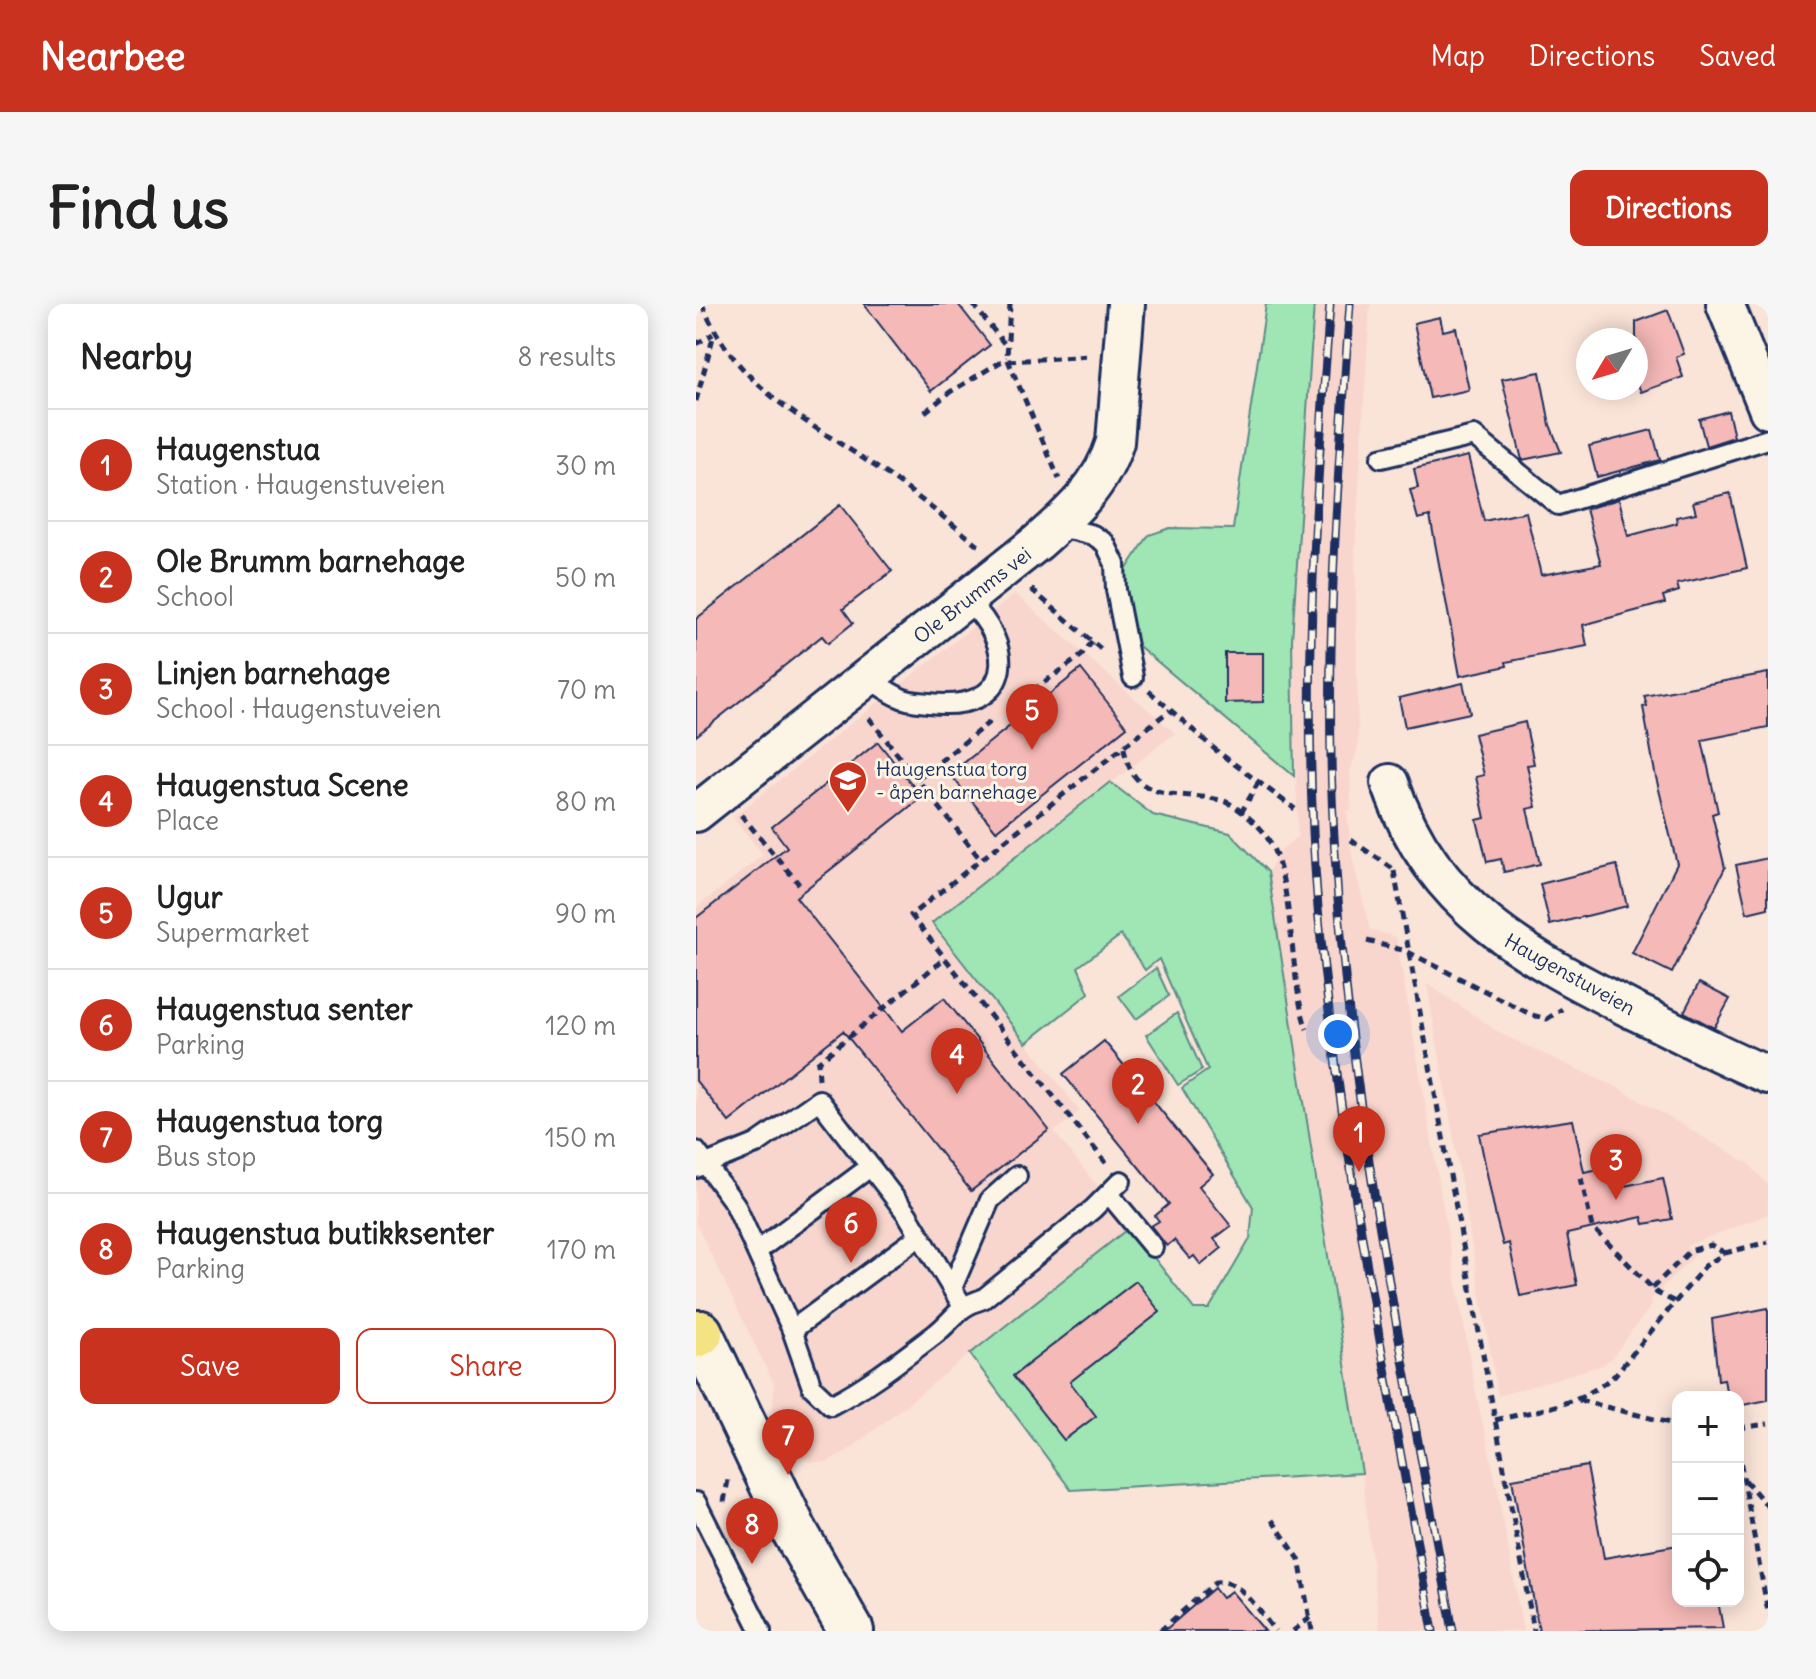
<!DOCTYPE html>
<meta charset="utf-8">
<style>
:root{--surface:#fff;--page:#f6f6f6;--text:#222;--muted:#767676;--line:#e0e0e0;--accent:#c8321e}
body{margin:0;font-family:Delius,sans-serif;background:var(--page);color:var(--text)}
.controls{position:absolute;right:24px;bottom:24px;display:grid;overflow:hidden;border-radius:16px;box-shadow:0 4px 20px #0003}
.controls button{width:72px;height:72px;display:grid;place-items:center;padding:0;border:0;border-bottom:2px solid var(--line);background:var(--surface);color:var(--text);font:40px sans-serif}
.compass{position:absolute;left:880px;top:24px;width:72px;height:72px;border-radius:50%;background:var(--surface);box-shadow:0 4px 20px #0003;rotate:232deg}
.you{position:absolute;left:642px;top:730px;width:28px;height:28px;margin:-20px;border:6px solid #fff;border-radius:50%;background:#1a73e8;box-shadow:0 0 0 12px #1a73e833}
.badge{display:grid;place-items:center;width:52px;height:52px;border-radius:50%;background:var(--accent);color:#fff;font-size:26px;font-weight:700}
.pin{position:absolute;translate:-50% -66px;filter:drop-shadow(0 2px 4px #0008)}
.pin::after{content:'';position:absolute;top:42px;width:28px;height:24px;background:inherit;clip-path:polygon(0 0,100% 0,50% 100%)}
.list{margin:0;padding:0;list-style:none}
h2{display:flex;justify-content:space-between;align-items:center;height:104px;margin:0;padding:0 32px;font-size:34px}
h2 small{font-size:26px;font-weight:400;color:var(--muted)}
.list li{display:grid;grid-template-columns:52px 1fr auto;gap:24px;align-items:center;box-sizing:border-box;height:112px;padding:0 32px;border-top:2px solid var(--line)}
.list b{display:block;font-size:30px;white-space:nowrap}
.list p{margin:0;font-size:26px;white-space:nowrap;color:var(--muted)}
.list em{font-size:26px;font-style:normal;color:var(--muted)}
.actions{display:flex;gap:16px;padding:24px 32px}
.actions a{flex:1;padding:18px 0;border:2px solid var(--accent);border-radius:16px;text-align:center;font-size:28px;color:var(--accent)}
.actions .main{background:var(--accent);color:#fff}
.icon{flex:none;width:44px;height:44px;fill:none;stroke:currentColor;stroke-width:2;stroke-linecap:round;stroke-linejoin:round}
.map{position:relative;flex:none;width:1072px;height:1327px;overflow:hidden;border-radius:16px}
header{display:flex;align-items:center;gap:48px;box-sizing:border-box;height:112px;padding:0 40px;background:var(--accent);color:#fff}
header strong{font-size:38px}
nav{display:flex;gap:44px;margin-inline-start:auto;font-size:28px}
.intro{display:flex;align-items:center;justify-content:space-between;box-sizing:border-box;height:192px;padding:0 48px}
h1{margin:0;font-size:56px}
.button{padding:20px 36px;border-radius:16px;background:var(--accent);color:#fff;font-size:28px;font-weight:700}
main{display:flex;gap:48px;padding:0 48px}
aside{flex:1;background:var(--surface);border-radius:16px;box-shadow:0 4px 20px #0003}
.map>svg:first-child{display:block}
.built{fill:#f8d6cd}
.green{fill:#9fe6b4;stroke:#5d8a89;stroke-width:2}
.building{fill:#f5b9b7;stroke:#1b2f5e;stroke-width:2}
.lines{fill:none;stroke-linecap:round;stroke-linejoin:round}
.lane-casing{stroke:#1b2f5e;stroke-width:24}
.street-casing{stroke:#1b2f5e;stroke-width:42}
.secondary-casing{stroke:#1b2f5e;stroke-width:50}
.highway-casing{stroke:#1b2f5e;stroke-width:50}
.path{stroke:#1b2f5e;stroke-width:5;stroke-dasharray:8 6;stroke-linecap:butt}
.lane{stroke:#fcf5e5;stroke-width:18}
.street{stroke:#fcf5e5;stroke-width:36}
.secondary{stroke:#fcf5e5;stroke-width:44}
.highway{stroke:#f4e382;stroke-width:44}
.rail-casing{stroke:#1b2f5e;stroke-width:9}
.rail{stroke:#fcf5e5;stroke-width:6;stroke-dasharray:18;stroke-linecap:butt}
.labels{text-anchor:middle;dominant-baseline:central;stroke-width:6;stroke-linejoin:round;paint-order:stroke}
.street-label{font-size:20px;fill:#1b2f5e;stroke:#fcf5e5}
.poi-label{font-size:20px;fill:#1b2f5e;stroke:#fcf5e5;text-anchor:start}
</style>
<header>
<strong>Nearbee</strong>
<nav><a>Map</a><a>Directions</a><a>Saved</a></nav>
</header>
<div class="intro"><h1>Find us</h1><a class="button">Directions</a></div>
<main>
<aside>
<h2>Nearby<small>8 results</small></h2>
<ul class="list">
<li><span class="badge">1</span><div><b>Haugenstua</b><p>Station · Haugenstuveien</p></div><em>30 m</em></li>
<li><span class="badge">2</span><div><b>Ole Brumm barnehage</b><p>School</p></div><em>50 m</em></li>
<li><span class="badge">3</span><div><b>Linjen barnehage</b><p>School · Haugenstuveien</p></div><em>70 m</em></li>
<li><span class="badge">4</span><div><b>Haugenstua Scene</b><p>Place</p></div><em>80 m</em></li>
<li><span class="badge">5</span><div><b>Ugur</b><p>Supermarket</p></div><em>90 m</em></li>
<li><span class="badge">6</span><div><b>Haugenstua senter</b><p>Parking</p></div><em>120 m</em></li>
<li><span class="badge">7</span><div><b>Haugenstua torg</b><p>Bus stop</p></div><em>150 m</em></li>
<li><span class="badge">8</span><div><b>Haugenstua butikksenter</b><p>Parking</p></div><em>170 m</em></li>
</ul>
<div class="actions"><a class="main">Save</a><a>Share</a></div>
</aside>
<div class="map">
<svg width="1072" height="1327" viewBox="0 0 1072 1327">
<rect width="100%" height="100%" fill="#fae3d7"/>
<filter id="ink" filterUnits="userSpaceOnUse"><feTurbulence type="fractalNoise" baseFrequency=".0125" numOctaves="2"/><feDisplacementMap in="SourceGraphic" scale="16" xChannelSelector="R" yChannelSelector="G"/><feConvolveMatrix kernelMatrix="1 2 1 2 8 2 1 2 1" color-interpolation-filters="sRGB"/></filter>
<g filter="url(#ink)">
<g class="built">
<path d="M618,0H674L659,245L662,444L654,467L655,506L651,507L655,548L674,626L700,633L779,1085L802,1187L827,1327H684L666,1169L572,568L585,546L602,532L596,336Z"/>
<path d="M319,290L479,429L236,619L384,807L358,828L434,923L153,1146L130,1158H115L104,1151L77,1104L78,1080L0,919V604L67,551L37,513Z"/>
<path d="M731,680L807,731L922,784L1052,859L1072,881V910L990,942L999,951L954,995L956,1000L915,1055L906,1061L802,1092Z"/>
</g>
<g class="green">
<path d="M570,0H618L596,336L598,472L432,333L428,269L453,231L474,224L537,225Z"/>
<path d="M414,478L457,511L534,529L572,568L666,1169L375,1186L274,1050L434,923L498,1005H513L554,935L557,903L486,784L512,766L463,655L449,666L425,631L382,663L393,689L330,739L236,619Z"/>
<path d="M460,664L473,692L440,715L423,692Z"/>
<path d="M481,709L506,766L482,781L450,731Z"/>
</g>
<g class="building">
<path d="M168,0H262L294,41L235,87Z"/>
<path d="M972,6L988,50L980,53L987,73L945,88L940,75V18Z"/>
<path d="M744,13L747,27L760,24L773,86L734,94L718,19Z"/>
<path d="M844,68L854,121L865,148L826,156L806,75Z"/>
<path d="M1032,107L1038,133L1010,142L1003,115Z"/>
<path d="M956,126L964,156L901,173L893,142Z"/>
<path d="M772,152L788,217L830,208L845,271L905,260L890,205L923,195L932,232L981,219L980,213L1000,209L997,198L1034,189L1051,264L981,280L983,287L967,292L969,299L887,321L891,342L810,358L811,362L764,372L734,212L722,215L714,186L722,184L718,165Z"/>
<path d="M144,201L196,267L147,305L157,319L132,339L126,332L0,432V315Z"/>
<path d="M529,349H567V398L529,399Z"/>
<path d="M385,365L431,423L300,527L254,470Z"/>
<path d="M1072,369V423L1006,436L1022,508L1016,510L1029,564L976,669L936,649L981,560L959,469L947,403L951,402L948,392Z"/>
<path d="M767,379L774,409L709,423L703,394Z"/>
<path d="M829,418L838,460L831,461L840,503L831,505L844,560L808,568L805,555L791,558L781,516L789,514L780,473L788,471L778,430Z"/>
<path d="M182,438L226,493L100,593L206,727L248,694L353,826L275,887L147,727L33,818L0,777V614L91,543L76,523Z"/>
<path d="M1072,554V604L1051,609L1040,561Z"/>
<path d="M921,561L931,602L854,621L844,580Z"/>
<path d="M1003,679L1034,695L1018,724L988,708Z"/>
<path d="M408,737L517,870L503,882L535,922L518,935L526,944L505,961L498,952L494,955L478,936L471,942L455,922L463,917L459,912L473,900L367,770Z"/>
<path d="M877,816L888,868L919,862L923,883L967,874L976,915L948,920L946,913L871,930L881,981L824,992L813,939L807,941L800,914L783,830Z"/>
<path d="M440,977L464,1008L374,1078L400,1112L368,1136L317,1072Z"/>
<path d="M1072,1004V1096L1042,1102V1093H1031L1028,1075L1022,1076L1016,1015Z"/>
<path d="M891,1162L908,1254L982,1241V1297H1022L1027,1324L843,1327L816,1175Z"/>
<path d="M518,1284L526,1294L535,1287L569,1327H468Z"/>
</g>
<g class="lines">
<g class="lane-casing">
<g id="lane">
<path d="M685,154L778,132L862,201L1072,135"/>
<path d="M361,222L397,231L409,239L419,260L420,286L437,373"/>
<path d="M171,373C181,380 192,388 203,393C212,398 223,398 233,399C316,409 324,345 270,295"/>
<path d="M0,847L39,900L96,1026L116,1083L135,1101C172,1082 205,1056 238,1031C259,1015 260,1003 287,995L397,905L425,877"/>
<path d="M0,864L60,840L123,796L211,910L266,1001"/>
<path d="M413,890L457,943"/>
<path d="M61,947L174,863"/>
<path d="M257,982L294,896L321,872"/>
<path d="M96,1026L222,933"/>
<path d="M0,1198L65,1327"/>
</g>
</g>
<g class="street-casing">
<g id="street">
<path d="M1029,0L1072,106"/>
<path d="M694,479C737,605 830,652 940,708C984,729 1027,753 1072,771"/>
<path d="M0,509L342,238C375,209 406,181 419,138L430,0"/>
</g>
</g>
<g class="secondary-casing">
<path id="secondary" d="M4,1029L98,1226L155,1327"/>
</g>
<g class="highway-casing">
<path id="highway" d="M0,1031L4,1029"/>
</g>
<g class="path">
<path d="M6,0C44,90 116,118 192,171C224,194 254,218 284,243"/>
<path d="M277,0L310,42"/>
<path d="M314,0L311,54L363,175"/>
<path d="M0,40L17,30"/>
<path d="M312,57L395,52"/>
<path d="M0,97L18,30"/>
<path d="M229,108L254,88L311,54"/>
<path d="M335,285L406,346"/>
<path d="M453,387L522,448L599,505"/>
<path d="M314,403L385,352L396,338"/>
<path d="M173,414L285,556"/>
<path d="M428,444C437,501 481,486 524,496C536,498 551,512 560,520C602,557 590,670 611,725"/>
<path d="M222,475L296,416"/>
<path d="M545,509L562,479"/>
<path d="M45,511L103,580"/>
<path d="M655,536L700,567"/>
<path d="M698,567L838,1327"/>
<path d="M671,637L710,647L836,711L851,715L866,705"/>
<path d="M123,775L122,758L249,654"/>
<path d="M410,859L215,611L474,406"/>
<path d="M885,874L896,923L961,989L979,998"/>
<path d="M956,984L994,947L1015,941L1029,949"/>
<path d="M883,1096L982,1121"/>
<path d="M799,1116C843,1106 884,1101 919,1071L1009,962L1029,949L1072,938"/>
<path d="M1042,1124L1072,1120"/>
<path d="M1042,1145L1072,1308"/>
<path d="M1049,1176L1072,1203"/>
<path d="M28,1198L32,1176"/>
<path d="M576,1216L603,1255L616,1327"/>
<path d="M464,1327L520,1278C546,1275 563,1308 579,1327"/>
<path d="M597,1327L614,1314"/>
</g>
<use href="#lane" class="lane"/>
<use href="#street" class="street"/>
<use href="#secondary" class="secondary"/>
<use href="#highway" class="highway"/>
<g class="rail-casing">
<g id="rail">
<path d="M634,0C619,201 605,403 622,604C644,847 694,1087 737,1327"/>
<path d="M654,0C641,183 627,367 639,550C654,811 711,1070 757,1327"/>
</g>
</g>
<use href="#rail" class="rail"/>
</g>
</g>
<defs>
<g id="school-pin" transform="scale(2)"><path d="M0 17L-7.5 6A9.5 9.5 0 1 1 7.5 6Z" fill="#c8321e" stroke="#fcf5e5"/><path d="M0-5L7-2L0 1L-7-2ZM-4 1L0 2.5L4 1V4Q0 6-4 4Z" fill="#fff"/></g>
</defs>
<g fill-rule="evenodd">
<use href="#school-pin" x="152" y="476"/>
</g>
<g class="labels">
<g class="street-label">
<text transform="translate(276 291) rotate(-38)">Ole Brumms vei</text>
<text transform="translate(874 670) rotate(29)">Haugenstuveien</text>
</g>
<g class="poi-label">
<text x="180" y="464">Haugenstua torg<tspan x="180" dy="23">- åpen barnehage</tspan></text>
</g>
</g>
</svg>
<div class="controls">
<button>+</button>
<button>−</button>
<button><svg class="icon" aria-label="locate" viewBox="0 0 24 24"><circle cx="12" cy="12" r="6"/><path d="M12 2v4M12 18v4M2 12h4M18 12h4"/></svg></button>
</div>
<svg class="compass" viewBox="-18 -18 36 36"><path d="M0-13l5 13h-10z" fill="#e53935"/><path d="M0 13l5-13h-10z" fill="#767676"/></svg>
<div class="you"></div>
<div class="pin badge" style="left:663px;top:868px">1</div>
<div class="pin badge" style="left:442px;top:820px">2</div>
<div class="pin badge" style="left:920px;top:896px">3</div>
<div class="pin badge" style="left:261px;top:790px">4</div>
<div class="pin badge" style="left:336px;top:446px">5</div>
<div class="pin badge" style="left:155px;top:959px">6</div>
<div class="pin badge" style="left:92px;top:1171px">7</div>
<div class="pin badge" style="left:56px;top:1260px">8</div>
</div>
</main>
